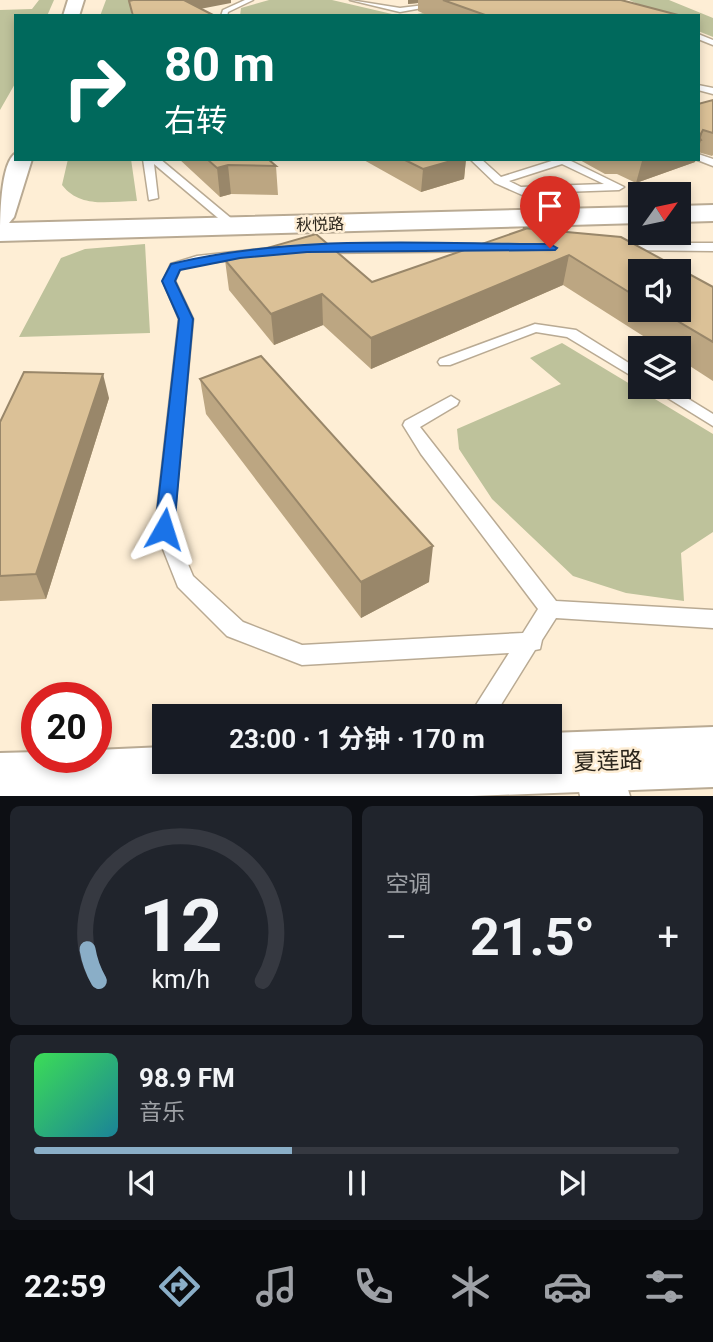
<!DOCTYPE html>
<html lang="zh">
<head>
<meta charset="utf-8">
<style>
	body { margin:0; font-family:Roboto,"Noto Sans SC",sans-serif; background:#20242c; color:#f1f3f6; height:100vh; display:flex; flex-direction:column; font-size:26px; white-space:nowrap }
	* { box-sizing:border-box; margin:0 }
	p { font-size:23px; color:#9ea1a6 }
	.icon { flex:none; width:38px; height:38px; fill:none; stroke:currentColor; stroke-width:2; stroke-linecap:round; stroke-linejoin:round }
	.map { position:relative; height:796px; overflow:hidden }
	.panel { display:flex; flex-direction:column; gap:10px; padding:10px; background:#0d0f14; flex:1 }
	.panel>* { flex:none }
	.top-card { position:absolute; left:14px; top:14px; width:686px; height:147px; border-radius:0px; box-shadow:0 4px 10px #0003; background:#00695c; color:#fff; overflow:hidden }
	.needle { width:46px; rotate:57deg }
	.tools { position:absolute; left:628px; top:182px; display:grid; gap:14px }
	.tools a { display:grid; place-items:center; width:63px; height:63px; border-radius:0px; background:#171b24; box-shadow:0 4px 10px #0003; font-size:35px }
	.speed { position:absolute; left:21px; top:682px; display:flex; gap:14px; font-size:35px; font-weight:700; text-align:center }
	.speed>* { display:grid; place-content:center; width:91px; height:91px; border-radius:50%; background:#171b24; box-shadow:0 4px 10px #0003; line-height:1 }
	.speed .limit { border:10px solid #d22; background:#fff; color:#111 }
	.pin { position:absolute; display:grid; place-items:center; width:60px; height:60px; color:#fff; margin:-72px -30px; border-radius:50% 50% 50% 0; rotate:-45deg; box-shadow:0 0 7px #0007 }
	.pin .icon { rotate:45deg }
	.me { position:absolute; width:77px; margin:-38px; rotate:6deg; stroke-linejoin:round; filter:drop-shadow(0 0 5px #0008) }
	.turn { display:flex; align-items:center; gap:24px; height:147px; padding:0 35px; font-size:32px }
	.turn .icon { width:91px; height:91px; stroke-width:2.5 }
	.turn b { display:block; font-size:49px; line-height:60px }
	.big { font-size:52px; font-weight:700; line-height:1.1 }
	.panel .tile { flex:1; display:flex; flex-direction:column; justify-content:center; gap:10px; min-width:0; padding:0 24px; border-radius:10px; background:#20242c }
	.panel .dial { align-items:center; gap:0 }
	.dial svg { height:182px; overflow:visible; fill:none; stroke:#363941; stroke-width:7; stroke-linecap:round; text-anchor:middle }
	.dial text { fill:#f1f3f6; stroke:none }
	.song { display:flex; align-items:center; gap:21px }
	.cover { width:84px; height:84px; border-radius:10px; background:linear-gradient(135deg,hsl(130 70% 55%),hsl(190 70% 35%)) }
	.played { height:7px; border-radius:4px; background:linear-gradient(90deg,#8aaec7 40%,#363941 40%) }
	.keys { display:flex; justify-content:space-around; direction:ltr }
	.heat { display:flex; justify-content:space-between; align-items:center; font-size:38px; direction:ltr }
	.panel .tiles { flex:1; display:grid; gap:10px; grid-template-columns:1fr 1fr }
	.tile:last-child { grid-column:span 2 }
	.trip { position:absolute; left:152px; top:704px; width:410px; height:70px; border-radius:0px; background:#171b24; box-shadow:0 4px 10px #0003; font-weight:700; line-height:70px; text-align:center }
	.tabs { display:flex; height:112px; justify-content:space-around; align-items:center; background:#090b0e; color:#9ea1a6 }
	.tabs .icon { width:49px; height:49px }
	.tabs .on { color:#8aaec7 }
	.tabs b { font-size:32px; color:#f1f3f6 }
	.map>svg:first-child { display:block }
	.green { fill:#bec29b }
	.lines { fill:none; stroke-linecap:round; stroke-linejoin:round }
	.lane-casing { stroke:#b9aa93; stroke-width:3 }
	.street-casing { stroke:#b9aa93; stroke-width:3 }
	.secondary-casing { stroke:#b9aa93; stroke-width:4 }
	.lane { fill:#fff; fill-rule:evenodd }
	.street { fill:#fff; fill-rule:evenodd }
	.secondary { fill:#fff; fill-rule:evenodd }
	.wall { fill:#bca682; fill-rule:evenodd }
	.shaded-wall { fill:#99876a }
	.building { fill:#dbc197; stroke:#99876a; stroke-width:2 }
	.route { fill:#1a73e8; stroke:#114b97; stroke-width:2 }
	.labels { text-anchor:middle; stroke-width:5; stroke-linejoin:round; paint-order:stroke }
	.far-street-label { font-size:16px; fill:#2a241b; stroke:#feeed5 }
	.near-street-label { font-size:23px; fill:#2a241b; stroke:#feeed5 }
</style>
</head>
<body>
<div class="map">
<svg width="713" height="796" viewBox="0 0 713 796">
	<rect width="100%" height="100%" fill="#feeed5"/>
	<path class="green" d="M39 0H54L47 16H16V82L0 110V10L32 9Z
		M106 0H138L130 16H100Z
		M269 0H332L392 14H417L477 3 516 16H240L241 8Z
		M629 0H669L713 18V37L698 31V16H664Z
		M68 159H131L137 201C109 201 81 209 62 185Z
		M145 244 150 333 19 337 61 258 85 249Z
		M562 343 713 434V532L681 553 684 601 626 593 573 576 492 499 459 449 457 429 561 384 530 358Z"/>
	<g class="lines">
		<g class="lane-casing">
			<path id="lane" d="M245 0H253L228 12 227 16H221L223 10Z
				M350 0 400 8 466 0 400 12Z
				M698 34 713 40V45L698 39Z
				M698 85 713 88V94L698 90Z
				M698 154 713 159V166L695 159H698Z
				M143 159H160L238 224V228H230L154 164 158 198 149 200Z
				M470 159H481L501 177 558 159H567L624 187 619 190 534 193 583 215 585 217 579 220 495 183ZM562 164 604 184 521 187 509 181Z
				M621 243H713V251L617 250 615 247Z
				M490 244 496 248 494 251 313 253 307 249 313 245Z
				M270 248 274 249V255L199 264 180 269 175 281 193 319 173 529 193 576 243 622 302 645 523 633 538 609 421 454 403 425 405 421 451 396 459 401 457 405 420 427 556 601 713 610V628L556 618 542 640 540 649 535 650 494 716H469L509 653 302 665 227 636 178 587 155 529 179 319 163 281 171 264 197 256Z
				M535 324 576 330 640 370V381L567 337 536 332 450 365H440L438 362 440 359Z
				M650 387H669L713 414V426Z"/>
		</g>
		<g class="street-casing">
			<path id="street" d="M597 737 614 744 630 796H580L573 761 580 744Z"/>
		</g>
		<g class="secondary-casing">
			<path id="secondary" d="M68 0H84L79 16H63Z
				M16 153V159H32L14 217 9 223 640 207V223L0 241C0 220 0 162 16 153Z
				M713 205V221L679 222V206Z
				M713 727V787L472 796H0V753L37 752V758H96V750L164 747V761H550V733Z"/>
		</g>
		<use href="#lane" class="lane"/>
		<use href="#street" class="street"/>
		<use href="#secondary" class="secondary"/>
	</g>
	<path class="wall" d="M408 0H622L682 16H429L418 11V3L408 4Z
		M713 100V155L712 156 698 152V104Z
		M179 159H268L276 166 278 195 231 194 220 197Z
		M362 159H466L464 179 421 192Z
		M578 159H696L695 162 636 183 617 174H605Z
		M523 228 713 287V381L679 359V348H662L563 285 371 369 323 325 274 345 229 290 225 260 372 282 523 230ZM640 271 679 310H640Z
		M200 379 429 582 361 618 206 414Z
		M109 398 46 599 0 601V422Z"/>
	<path class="shaded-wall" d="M172 0H231V3L174 14Z
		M408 0H418V3L408 4Z
		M703 130 700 141 701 140 698 151V138Z
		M458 159H466L464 179 421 192 423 169Z
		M646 159H696L695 162 636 183 642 161Z
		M228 165 231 194 220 197 217 168Z
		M569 255 563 285 371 369V338Z
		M322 294 323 325 274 345 271 314Z
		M103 374 109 398 46 599 36 574Z
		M433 546 429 582 361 618V582Z"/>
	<path class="building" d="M133 0H184L215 16H133L129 1Z
		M443 0H621L682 16H488Z
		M713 100V133L703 130 699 137 701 140 698 141V104Z
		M207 159H268L276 166 228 165 217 168Z
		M403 159H458L423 169Z
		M523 228 621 237 713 287V342L659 310H679V271H640V299L569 255 371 338 322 294 271 314 225 260 316 234 372 282 525 229Z
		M261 356 433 546 361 582 200 379Z
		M24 372 103 374 36 574 0 576V422Z"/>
	<path class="route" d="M550 244 557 248 555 250 307 252 240 258 180 270 175 281 193 319 174 529 171 534H157L155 529 179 319 162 281 171 264C294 234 425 244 550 244Z"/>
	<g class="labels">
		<g class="far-street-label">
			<text transform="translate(320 224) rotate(-2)" y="6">秋悦路</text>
		</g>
		<g class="near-street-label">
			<text transform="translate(608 761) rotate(-2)" y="8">夏莲路</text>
		</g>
	</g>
</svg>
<div class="tools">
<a><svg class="needle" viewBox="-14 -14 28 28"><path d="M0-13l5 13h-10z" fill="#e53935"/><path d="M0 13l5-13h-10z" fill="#9ea1a6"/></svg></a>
<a><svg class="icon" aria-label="sound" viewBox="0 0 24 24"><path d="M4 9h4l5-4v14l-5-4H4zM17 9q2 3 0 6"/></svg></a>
<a><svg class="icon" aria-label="layers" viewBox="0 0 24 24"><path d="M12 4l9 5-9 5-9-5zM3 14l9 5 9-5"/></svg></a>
</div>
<div class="speed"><div class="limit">20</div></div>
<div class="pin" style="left:550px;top:248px;background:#d93025"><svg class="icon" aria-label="arrive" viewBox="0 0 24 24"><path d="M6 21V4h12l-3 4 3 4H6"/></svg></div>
<svg class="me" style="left:164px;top:529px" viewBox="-20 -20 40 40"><path d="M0-17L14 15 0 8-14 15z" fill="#1a73e8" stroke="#fff" stroke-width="4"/></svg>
<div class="trip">23:00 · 1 分钟 · 170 m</div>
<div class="top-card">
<div class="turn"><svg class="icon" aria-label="right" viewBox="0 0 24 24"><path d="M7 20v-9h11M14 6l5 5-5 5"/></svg><div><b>80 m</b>右转</div></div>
</div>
</div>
<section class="panel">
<div class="tiles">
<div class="tile dial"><svg viewBox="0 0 100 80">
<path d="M14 69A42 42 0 1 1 86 69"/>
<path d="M14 69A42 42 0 0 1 9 55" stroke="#8aaec7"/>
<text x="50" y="56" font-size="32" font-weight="700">12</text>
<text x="50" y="72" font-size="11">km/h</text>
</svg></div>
<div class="tile"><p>空调</p>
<div class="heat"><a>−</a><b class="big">21.5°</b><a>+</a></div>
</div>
<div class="tile">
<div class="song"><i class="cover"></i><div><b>98.9 FM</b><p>音乐</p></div></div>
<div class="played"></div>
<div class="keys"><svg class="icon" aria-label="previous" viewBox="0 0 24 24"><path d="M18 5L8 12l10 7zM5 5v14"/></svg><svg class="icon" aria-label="pause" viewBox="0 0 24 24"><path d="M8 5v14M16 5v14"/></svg><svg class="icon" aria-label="next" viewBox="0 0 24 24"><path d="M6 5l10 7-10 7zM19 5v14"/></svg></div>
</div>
</div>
</section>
<nav class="tabs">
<b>22:59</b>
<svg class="icon on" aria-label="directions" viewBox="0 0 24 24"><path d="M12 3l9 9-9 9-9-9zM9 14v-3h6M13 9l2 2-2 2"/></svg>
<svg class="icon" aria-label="music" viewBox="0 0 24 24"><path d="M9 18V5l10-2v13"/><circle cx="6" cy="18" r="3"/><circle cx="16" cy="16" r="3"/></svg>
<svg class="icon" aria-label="phone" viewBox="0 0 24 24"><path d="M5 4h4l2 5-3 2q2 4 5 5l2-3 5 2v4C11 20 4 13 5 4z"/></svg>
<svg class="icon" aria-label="climate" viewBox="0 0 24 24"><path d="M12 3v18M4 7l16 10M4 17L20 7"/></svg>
<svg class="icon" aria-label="car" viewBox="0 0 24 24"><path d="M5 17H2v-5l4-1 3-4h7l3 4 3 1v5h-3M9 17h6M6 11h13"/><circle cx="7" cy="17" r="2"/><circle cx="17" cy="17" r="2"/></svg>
<svg class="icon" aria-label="filters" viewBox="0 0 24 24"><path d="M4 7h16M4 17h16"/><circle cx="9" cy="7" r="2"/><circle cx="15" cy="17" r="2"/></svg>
</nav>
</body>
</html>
